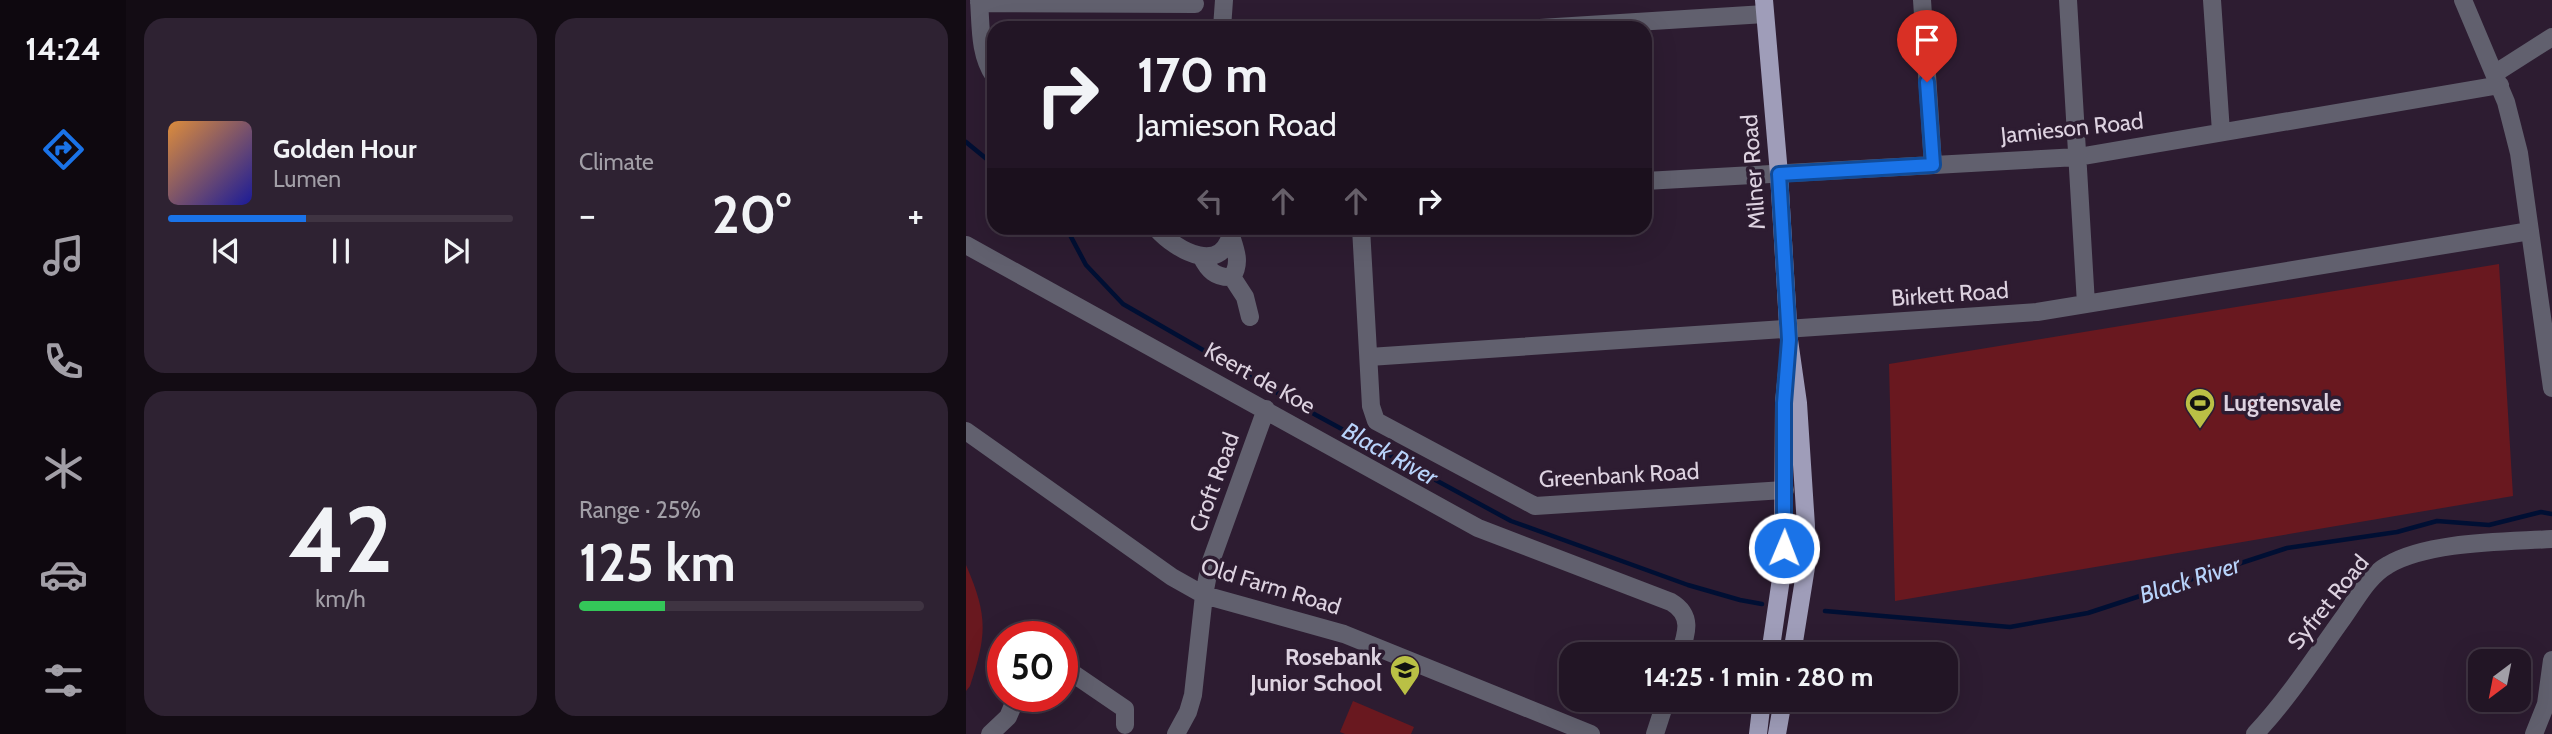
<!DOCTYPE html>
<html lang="en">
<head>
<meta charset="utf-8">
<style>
	body { margin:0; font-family:Cabin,sans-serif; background:#2e2232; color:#f1f3f6; height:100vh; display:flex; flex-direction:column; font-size:26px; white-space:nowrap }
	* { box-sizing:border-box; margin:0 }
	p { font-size:23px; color:#a29fa7 }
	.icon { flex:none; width:38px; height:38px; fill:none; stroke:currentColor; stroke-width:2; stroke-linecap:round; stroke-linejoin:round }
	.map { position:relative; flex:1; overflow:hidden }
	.drawer { display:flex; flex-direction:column; gap:18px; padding:18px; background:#130c14; width:840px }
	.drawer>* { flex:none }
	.hud { position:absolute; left:21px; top:21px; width:665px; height:214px; border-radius:21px; box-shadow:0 7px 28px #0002,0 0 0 2px #3f3442; background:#221525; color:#f1f3f6; overflow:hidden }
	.needle { width:46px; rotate:212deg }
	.tools { position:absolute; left:1502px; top:649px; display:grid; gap:14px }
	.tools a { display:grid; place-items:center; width:63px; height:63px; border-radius:14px; background:#221525; box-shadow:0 7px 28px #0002,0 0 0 2px #3f3442; font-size:35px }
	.speed { position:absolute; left:21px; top:621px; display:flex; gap:14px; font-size:35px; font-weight:700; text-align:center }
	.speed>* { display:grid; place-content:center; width:91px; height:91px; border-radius:50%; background:#221525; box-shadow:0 7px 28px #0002,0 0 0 2px #3f3442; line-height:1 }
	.speed .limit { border:10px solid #d22; background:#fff; color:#111 }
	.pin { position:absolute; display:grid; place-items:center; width:60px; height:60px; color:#fff; margin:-72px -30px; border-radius:50% 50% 50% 0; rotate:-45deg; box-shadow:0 0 7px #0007 }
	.pin .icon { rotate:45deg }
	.me { position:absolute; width:77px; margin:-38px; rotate:1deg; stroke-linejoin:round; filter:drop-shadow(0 0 5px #0008) }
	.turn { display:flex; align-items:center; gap:24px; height:147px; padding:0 35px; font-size:32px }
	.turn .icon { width:91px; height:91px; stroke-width:2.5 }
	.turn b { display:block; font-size:49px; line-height:60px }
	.lanes { display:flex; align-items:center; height:66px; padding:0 35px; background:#0003; justify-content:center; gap:35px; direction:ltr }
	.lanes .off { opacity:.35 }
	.big { font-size:52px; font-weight:700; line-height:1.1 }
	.drawer .widget { flex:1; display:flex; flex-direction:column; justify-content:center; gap:10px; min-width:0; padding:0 24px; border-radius:21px; background:#2e2232 }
	.drawer .dial { align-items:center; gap:0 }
	.dial b { font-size:91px; line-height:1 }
	.song { display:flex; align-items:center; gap:21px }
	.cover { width:84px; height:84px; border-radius:10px; background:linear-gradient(135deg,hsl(30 70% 55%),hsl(240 70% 35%)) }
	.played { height:7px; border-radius:4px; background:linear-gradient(90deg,#1a73e8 40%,#3f3442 40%) }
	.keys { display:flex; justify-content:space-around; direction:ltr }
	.heat { display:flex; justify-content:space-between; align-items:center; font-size:38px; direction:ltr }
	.charge { height:10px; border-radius:5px; background:linear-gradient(90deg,#34c759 25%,#3f3442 0) }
	.drawer .tiles { flex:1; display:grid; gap:18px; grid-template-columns:repeat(2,1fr) }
	.trip { position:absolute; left:593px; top:642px; width:399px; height:70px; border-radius:21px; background:#221525; box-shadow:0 7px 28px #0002,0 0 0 2px #3f3442; font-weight:700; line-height:70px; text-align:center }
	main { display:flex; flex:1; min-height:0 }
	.tab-bar { display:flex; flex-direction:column; width:126px; justify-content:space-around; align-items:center; background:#0e080f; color:#a29fa7 }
	.tab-bar .icon { width:49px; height:49px }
	.tab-bar .on { color:#1a73e8 }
	.tab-bar b { font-size:32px; color:#f1f3f6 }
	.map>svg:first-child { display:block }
	.grass { fill:#69181f }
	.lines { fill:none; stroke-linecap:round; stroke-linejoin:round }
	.stream { stroke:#000f33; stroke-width:4.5 }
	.minor { stroke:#61606e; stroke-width:18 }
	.major { stroke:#9f9db9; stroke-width:18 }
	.route-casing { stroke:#114b97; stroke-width:18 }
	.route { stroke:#1a73e8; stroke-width:12 }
	.labels { text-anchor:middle; stroke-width:7; stroke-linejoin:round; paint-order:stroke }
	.street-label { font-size:23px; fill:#ddd2e0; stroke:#2d1c31 }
	.poi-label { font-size:23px; font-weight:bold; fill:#ddd2e0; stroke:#2d1c31; text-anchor:start }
	.water-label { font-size:24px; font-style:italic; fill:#b8d3fb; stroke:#2d1c31 }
</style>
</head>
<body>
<main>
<nav class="tab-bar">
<b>14:24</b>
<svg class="icon on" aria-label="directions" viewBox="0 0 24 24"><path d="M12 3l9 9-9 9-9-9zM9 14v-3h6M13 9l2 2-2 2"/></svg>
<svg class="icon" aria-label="music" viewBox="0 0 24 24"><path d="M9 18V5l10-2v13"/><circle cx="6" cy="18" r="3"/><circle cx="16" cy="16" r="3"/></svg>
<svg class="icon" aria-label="phone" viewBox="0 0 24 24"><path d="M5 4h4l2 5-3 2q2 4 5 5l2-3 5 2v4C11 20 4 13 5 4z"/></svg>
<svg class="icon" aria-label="climate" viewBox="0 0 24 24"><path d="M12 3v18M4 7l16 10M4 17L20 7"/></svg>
<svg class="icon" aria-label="car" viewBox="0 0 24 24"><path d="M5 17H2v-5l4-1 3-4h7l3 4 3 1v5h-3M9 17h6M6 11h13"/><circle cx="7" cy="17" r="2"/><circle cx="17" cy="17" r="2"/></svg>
<svg class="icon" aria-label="filters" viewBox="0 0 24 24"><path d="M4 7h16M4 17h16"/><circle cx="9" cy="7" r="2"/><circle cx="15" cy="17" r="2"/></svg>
</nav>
<section class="drawer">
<div class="tiles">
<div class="widget">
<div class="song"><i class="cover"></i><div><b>Golden Hour</b><p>Lumen</p></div></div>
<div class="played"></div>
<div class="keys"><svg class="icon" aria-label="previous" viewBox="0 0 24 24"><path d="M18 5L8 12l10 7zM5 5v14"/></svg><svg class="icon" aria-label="pause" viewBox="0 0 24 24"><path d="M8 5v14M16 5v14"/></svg><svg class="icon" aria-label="next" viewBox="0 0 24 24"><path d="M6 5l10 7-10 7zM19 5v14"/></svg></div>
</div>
<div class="widget"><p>Climate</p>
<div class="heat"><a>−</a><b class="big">20°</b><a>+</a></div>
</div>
<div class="widget dial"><b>42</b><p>km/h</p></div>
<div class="widget"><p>Range · 25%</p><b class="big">125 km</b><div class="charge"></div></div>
</div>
</section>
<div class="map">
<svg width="1586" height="734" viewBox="0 0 1586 734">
	<rect width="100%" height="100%" fill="#2d1c31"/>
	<path class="grass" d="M1533 264 1547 496 929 601 923 364Z
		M0 565C22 616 21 634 4 686L0 691Z
		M387 701 448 727 445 734H379L374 732Z"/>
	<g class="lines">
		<path class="stream" d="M0 142 28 165
			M97 228 104 235 120 265 157 304 350 415 545 521 722 585 774 600 796 604
			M859 611 1044 627 1122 613 1321 548 1431 532 1471 521 1523 525 1575 512 1586 514"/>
		<path class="minor" d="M13 0C15 26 13 54 28 76
			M956 0 967 165
			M1102 0 1120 304
			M1246 0 1255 132
			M1497 0 1540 102 1553 153 1586 388
			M13 3 229 4
			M256 28 258 0
			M574 28 799 14
			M1528 74 1586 37
			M679 181 1112 157 1534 85
			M190 228C210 251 259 278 266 228
			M395 228 405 406 410 421 569 506 819 490
			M265 236C270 251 275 263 266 277
			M0 245 512 528 705 602C727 615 721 633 714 654
			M235 256C242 270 249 278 266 277
			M266 277 279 297 284 317
			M403 357 1071 312 1564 231
			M0 431 206 577 238 595 378 634 625 734
			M96 666 159 709V725
			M24 734 42 717 51 696
			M210 734 222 712 227 695 238 595 244 564 300 409
			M689 734 700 700
			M1289 734C1322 699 1349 657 1377 618 1390 600 1402 576 1422 565 1463 541 1539 542 1586 539
			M1568 734 1580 704 1586 660"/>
		<path class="major" d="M798 0 813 174 823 340 832 403 840 526V567L826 654
			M804 654 817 565 818 403 821 372
			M792 734 796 700
			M811 734 817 700"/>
	</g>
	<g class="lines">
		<g class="route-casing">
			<path id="route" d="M818 548V403L823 340 813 174 967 165 961 82"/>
		</g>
		<use href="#route" class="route"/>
	</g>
	<defs>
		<g id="stadium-pin" transform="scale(1.575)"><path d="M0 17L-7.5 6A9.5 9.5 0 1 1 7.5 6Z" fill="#bac045" stroke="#2d1c31"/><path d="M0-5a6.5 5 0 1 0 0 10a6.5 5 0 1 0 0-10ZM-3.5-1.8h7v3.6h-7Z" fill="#111"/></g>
		<g id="school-pin" transform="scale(1.575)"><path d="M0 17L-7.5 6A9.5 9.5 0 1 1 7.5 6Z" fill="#bac045" stroke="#2d1c31"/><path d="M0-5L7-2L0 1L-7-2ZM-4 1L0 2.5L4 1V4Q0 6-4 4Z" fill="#111"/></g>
	</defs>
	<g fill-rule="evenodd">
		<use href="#stadium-pin" x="1234" y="403"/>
		<use href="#school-pin" x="439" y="670"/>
	</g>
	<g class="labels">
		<g class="street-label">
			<text transform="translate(1106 128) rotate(-6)" y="8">Jamieson Road</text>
			<text transform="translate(787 172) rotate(-94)" y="8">Milner Road</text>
			<text transform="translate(984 294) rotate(-4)" y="8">Birkett Road</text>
			<text transform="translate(294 378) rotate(29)" y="8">Keert de Koe</text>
			<text transform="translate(653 475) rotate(-3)" y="8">Greenbank Road</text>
			<text transform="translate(248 482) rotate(-70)" y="8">Croft Road</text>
			<text transform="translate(305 586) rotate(17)" y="8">Old Farm Road</text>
			<text transform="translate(1362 602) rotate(-51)" y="8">Syfret Road</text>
		</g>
		<g class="poi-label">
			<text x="1257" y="411">Lugtensvale</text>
			<text x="416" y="665" text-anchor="end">Rosebank<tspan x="416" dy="26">Junior School</tspan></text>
		</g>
		<g class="water-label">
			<text transform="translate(424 454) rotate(29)" y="8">Black River</text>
			<text transform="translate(1224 580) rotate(-18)" y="8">Black River</text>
		</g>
	</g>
</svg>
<div class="tools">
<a><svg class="needle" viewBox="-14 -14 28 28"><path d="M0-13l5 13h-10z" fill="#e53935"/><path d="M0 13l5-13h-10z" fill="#a29fa7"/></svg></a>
</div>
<div class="speed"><div class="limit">50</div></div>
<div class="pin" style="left:961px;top:82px;background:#d93025"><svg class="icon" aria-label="arrive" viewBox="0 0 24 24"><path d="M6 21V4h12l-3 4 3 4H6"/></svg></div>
<svg class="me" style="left:818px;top:548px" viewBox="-20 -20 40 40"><circle r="17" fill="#1a73e8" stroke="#fff" stroke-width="3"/><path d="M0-11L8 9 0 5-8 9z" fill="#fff"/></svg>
<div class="trip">14:25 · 1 min · 280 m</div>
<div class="hud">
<div class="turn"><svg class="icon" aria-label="right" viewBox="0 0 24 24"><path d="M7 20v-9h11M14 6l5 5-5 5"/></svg><div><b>170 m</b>Jamieson Road</div></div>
<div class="lanes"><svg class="icon off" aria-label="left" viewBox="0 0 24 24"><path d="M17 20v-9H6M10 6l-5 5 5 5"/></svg><svg class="icon off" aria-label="ahead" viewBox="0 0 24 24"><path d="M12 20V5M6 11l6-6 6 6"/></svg><svg class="icon off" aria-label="ahead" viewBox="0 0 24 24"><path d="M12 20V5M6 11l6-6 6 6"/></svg><svg class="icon" aria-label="right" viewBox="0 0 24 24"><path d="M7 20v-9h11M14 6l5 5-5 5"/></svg></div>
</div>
</div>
</main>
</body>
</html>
